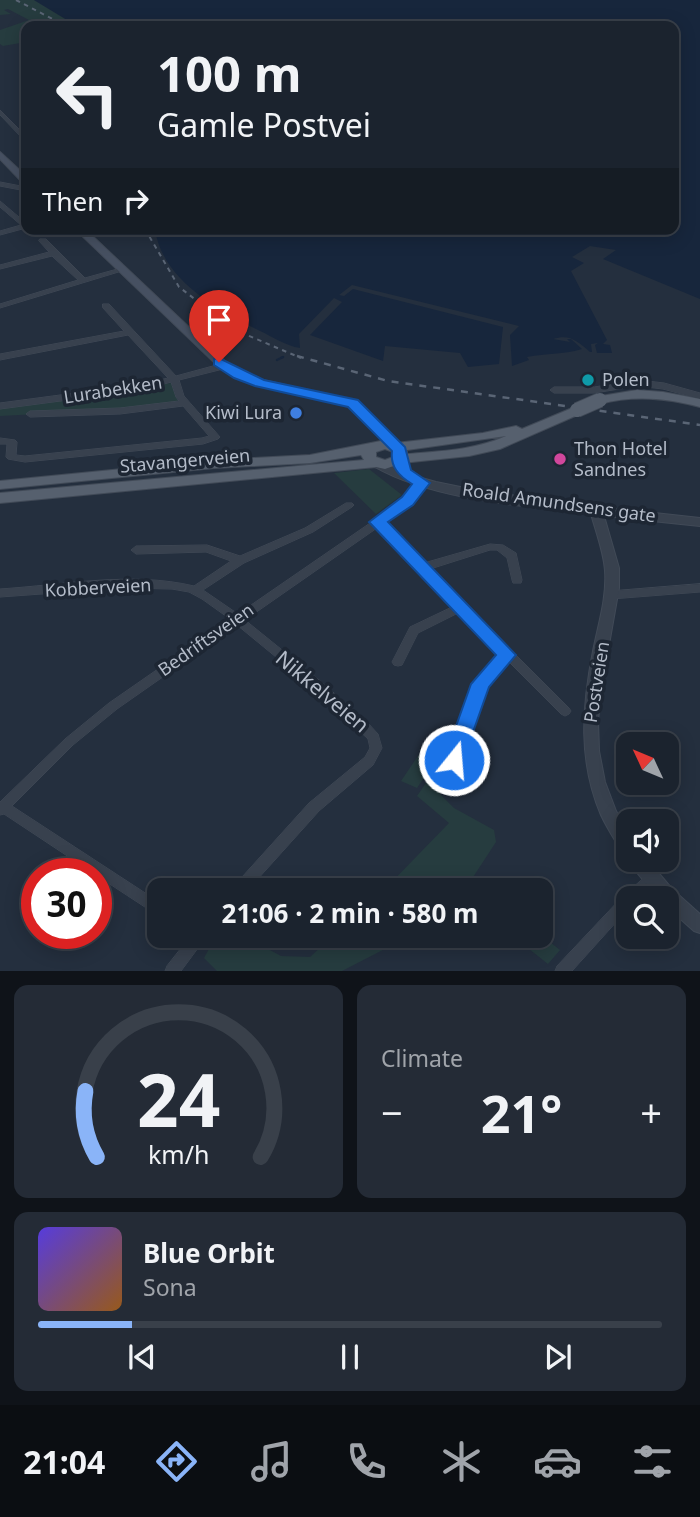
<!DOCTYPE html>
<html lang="en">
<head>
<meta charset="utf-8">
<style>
	body { margin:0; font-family:"Noto Sans",sans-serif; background:#242b36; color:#f1f3f6; height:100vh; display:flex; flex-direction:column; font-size:26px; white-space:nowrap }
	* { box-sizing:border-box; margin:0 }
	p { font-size:23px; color:#a0a4aa }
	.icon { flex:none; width:38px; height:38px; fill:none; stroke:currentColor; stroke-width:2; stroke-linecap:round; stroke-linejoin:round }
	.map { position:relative; height:971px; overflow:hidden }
	.side { display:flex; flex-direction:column; gap:14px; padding:14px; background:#0f1319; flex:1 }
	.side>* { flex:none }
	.guide { position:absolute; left:21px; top:21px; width:658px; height:214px; border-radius:14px; box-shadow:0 4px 18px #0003,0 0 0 2px #39404a; background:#1b232e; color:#f1f3f6; overflow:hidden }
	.needle { width:46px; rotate:314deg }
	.tools { position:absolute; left:616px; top:732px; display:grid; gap:14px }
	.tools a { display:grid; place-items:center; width:63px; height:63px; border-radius:14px; background:#1b232e; box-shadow:0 4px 18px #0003,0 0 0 2px #39404a; font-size:35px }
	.speed { position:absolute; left:21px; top:858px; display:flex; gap:14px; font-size:35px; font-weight:700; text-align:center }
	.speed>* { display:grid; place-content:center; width:91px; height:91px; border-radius:50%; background:#1b232e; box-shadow:0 4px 18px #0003,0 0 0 2px #39404a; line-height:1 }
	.speed .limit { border:10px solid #d22; background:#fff; color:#111 }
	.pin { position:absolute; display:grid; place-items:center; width:60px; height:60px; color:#fff; margin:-72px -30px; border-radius:50% 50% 50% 0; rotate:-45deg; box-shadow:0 0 7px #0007 }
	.pin .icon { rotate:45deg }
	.me { position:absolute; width:77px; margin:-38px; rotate:17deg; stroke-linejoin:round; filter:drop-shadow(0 0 5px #0008) }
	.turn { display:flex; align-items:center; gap:24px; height:147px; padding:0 21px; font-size:32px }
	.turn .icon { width:91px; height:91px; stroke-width:2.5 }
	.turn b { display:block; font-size:49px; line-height:60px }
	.then { display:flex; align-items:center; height:66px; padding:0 21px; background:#0003; gap:14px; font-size:26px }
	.big { font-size:52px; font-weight:700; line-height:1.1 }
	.side .widget { flex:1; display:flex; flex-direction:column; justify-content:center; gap:10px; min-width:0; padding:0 24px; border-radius:14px; background:#242b36 }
	.side .dial { align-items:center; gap:0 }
	.dial svg { height:182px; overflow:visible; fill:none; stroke:#39404a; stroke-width:7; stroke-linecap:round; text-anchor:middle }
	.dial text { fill:#f1f3f6; stroke:none }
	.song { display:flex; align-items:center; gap:21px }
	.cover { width:84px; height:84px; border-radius:10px; background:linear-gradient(135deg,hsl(250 70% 55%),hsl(30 70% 35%)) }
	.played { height:7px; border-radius:4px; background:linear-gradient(90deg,#8ab4f8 15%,#39404a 15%) }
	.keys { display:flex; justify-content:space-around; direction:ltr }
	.heat { display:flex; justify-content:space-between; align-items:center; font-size:38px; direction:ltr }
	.side .tiles { flex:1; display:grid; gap:14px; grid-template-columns:1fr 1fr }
	.widget:last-child { grid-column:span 2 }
	.trip { position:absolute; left:147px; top:878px; width:406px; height:70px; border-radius:14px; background:#1b232e; box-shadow:0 4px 18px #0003,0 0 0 2px #39404a; font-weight:700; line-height:70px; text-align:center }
	.dock { display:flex; height:112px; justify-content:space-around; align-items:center; background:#0b0e12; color:#a0a4aa }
	.dock .icon { width:49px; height:49px }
	.dock .current { color:#8ab4f8 }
	.dock b { font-size:32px; color:#f1f3f6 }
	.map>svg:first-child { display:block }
	.green { fill:#263c3f }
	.water { fill:#17263c }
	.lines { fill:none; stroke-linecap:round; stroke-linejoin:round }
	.stream-far1 { stroke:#17263c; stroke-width:2 }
	.stream { stroke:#17263c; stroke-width:2.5 }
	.minor-casing { stroke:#414a57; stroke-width:1 }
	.tertiary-casing { stroke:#414a57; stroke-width:2 }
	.secondary-casing { stroke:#414a57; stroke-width:2 }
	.primary-casing { stroke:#414a57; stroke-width:2 }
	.minor { fill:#38414e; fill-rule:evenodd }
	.tertiary { fill:#38414e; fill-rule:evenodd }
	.secondary { fill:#465061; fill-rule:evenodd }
	.primary { fill:#56606e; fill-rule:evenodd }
	.rail-far1 { stroke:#5a6575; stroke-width:2; stroke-dasharray:4.5 4.5; stroke-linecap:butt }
	.rail { stroke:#5a6575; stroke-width:2.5; stroke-dasharray:7 7; stroke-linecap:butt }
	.primary-bridge-casing { stroke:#414a57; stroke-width:16; stroke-linecap:butt }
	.primary-bridge { stroke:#56606e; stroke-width:14 }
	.route { fill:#1a73e8; stroke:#114b97; stroke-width:2 }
	.culture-dot { fill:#0f9aa8; stroke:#1d2633; stroke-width:2.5 }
	.shop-dot { fill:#3f7fe0; stroke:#1d2633; stroke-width:2.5 }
	.hotel-dot { fill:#d1479c; stroke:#1d2633; stroke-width:2.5 }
	.labels { text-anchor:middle; stroke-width:7; stroke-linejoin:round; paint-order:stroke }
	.poi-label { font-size:18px; fill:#b4bcc9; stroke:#1d2633; text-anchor:start }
	.street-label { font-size:18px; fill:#b4bcc9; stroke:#1d2633 }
	.near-street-label { font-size:21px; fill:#b4bcc9; stroke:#1d2633 }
</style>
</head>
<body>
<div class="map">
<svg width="700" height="971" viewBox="0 0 700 971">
	<rect width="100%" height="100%" fill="#242f3e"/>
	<path class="green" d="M0 0H34L77 26H26V42L3 46 0 44V30L29 20 8 9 4 10 11 14 0 15Z
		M171 383 178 401 134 409 0 416V408Z
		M369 469 402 495 376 514 334 473Z
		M420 753 436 760 417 788 401 781Z
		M452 754 440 794 454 808 494 830 496 842 464 891H383L449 823 417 796 441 761Z
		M541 935 560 950 548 964 524 945 532 936Z
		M216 936H244L281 956 310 957 333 936H410L342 971H217L204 958Z"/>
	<path class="water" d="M34 0H700V299L603 259 616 250 590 246 572 257 584 263 571 271 607 340 603 344 610 345 612 353H597L595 345 598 343 591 344 592 352H590C577 341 570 334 553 339L570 342 567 339H571L582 349C562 355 547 353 527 357L529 360 512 366 510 335 519 326 352 285 339 295 344 296 353 289 503 327 499 364 468 367 460 353 385 346 383 361 310 335 342 302 334 298 299 334 300 348C286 346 273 337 260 331 218 310 162 280 155 229H674V26H77Z"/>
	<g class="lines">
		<path class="stream-far1" d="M281 358 283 357"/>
		<path class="stream" d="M277 360 283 357"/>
		<g class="minor-casing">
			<path id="minor" d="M0 110 26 136V141L24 140 0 115Z
				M0 182 26 187V191L0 186Z
				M0 201 26 223V228L0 235V231L21 225 0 207Z
				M40 239H46L85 278 121 268 125 270 0 308V304L78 280 52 256 0 269V265L49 252 39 241Z
				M103 304H109L176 376 224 363 227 364 228 366 227 368 179 380 184 396 220 437 218 439 203 444 25 462 8 459 6 457 7 444H0V438L15 440 17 442 16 455 25 456 202 438 209 436 183 406 120 414 30 417 26 414 30 411 120 408 179 401 176 397 171 382 143 390 0 409V403L143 384 168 378 128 335 0 360V354L124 331 103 308Z
				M638 380 664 383 700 393V399L663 389 638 386 594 393H554L550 390 554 387H594Z
				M422 480 427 483 411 503 384 523 424 563 490 544 503 545 516 553 522 580 521 583H513L512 580 507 558 497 550H490L430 569 569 708 571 711 569 714 565 716 561 714 508 661C486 685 474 712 465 744 461 756 459 769 453 781L449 782 445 781 443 777C456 731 467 690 501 654L460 612 418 633 402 665 398 666 394 665 392 662 410 627 454 606 377 528 245 620 318 679 366 721 378 734 382 748 373 765 319 811 247 891H231L233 887 309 803 365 757 370 748 368 739 310 685 237 625 117 709 73 745 12 806 159 902V915L154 913 96 875V873H93L4 814 0 815V802L65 739 109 703 230 619 202 599 189 592 172 589 124 588 0 597V589C64 585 131 571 194 586L231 561 206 552 136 554 131 550 136 546 207 545 240 556 305 528 346 503H352L354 505 352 507 313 532 244 563 203 590 238 614 405 499 419 481Z
				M700 584V592L611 599 607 598 606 595 607 592 611 591Z
				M652 873 657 875 659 879 657 883 640 898H628V909L572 971H555L557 966 623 896 647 875Z
				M191 936H207L181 971H165L167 966Z"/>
		</g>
		<g class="tertiary-casing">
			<path id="tertiary" d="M379 460 404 473 436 482 480 491 582 505 700 518V526L604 516 619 568V588L601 690 598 721 599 751 605 782 616 811 628 832V854L622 852C615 840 607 828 601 815 578 761 582 707 593 651 598 625 607 598 605 571 604 553 596 532 591 514 524 506 433 500 375 467L373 464Z
				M628 857V859H647L672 889 700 914V933L694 931 667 907V898H658L630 864 628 859Z"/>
		</g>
		<g class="secondary-casing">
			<path id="secondary" d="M0 152 26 176V183H23L0 159Z
				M75 229H85L228 364 263 380 357 401 401 446 395 450 391 449 349 406 256 385 220 368Z"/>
		</g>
		<g class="primary-casing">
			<path id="primary" d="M637 390 663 392 700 399V407C666 398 634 395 600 404L594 400 595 397Z
				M577 406 583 410 582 413 500 449 469 456 402 463 385 469 376 467 0 503V493L364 460 361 455 310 463 214 468 0 489V481L214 460 310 455 386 440 396 443 483 433 516 426 522 429ZM506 436C475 450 441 451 407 454V450ZM385 449 393 452V457L385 460 376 457V452Z"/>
		</g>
		<use href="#minor" class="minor"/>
		<use href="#tertiary" class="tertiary"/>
		<use href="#secondary" class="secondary"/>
		<use href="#primary" class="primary"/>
		<path class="rail-far1" d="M16 0 66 26
			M145 229 179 287 235 330 301 358"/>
		<path class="rail" d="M297 356 388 381 700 425"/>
		<g class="primary-bridge-casing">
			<path id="primary-bridge" d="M577 410 600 400"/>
		</g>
		<use href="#primary-bridge" class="primary-bridge"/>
	</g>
	<path class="route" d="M219 358 264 380 358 400 405 447 411 470 430 483 413 505 388 522 516 655 489 687 461 766 454 769 447 766 444 760 471 684 496 655 369 522 402 497 412 484C399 476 390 467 392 451L348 407 255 386 234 378 214 365V359Z"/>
	<circle class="culture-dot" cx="588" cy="380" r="7"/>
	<circle class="shop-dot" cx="296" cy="413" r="7"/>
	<circle class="hotel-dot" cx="560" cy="459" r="7"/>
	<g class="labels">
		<g class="poi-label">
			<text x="602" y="386">Polen</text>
			<text x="282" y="419" text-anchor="end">Kiwi Lura</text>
			<text x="574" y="455">Thon Hotel<tspan x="574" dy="21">Sandnes</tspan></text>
		</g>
		<g class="street-label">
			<text transform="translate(113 390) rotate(-9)" y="6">Lurabekken</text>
			<text transform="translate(185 461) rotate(-5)" y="6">Stavangerveien</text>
			<text transform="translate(559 503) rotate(8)" y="6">Roald Amundsens gate</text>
			<text transform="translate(98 588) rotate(-3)" y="6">Kobberveien</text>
			<text transform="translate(206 640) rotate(-35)" y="6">Bedriftsveien</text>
			<text transform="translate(597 682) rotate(-81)" y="6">Postveien</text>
		</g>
		<g class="near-street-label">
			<text transform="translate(322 692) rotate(40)" y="7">Nikkelveien</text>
		</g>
	</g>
</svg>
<div class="tools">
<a><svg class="needle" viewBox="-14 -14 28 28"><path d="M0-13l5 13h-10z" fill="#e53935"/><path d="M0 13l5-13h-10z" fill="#a0a4aa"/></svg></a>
<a><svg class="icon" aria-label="sound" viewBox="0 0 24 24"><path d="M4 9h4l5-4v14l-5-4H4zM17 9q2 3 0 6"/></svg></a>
<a><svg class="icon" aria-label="search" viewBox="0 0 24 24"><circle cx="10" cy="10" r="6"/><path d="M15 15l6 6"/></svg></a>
</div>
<div class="speed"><div class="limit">30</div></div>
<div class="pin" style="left:219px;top:362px;background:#d93025"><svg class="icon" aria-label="arrive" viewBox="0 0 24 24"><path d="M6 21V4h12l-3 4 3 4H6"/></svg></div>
<svg class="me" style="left:454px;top:760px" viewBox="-20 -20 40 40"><circle r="17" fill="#1a73e8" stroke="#fff" stroke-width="3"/><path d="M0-11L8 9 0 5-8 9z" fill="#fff"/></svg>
<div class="trip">21:06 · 2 min · 580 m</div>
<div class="guide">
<div class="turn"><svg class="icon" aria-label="left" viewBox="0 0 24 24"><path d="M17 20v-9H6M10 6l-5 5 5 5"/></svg><div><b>100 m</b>Gamle Postvei</div></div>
<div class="then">Then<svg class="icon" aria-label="right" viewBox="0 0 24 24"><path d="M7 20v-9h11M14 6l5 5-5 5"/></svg></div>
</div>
</div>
<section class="side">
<div class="tiles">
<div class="widget dial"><svg viewBox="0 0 100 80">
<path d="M14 69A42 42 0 1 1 86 69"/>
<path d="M14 69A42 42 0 0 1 9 40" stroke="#8ab4f8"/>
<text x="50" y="56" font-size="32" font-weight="700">24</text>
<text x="50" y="72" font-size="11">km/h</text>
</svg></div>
<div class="widget"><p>Climate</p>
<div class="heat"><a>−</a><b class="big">21°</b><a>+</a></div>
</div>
<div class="widget">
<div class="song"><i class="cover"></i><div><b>Blue Orbit</b><p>Sona</p></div></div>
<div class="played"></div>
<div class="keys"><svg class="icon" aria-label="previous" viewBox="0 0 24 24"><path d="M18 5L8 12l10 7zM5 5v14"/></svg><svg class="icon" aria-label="pause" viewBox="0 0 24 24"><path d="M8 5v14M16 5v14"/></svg><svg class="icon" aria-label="next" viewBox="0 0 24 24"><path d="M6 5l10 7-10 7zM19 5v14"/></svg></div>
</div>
</div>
</section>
<nav class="dock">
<b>21:04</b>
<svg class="icon current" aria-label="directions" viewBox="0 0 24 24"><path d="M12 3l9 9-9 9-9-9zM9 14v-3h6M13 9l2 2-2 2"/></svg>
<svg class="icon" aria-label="music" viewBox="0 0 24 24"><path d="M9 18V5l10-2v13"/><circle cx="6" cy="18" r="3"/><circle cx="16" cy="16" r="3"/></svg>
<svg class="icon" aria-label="phone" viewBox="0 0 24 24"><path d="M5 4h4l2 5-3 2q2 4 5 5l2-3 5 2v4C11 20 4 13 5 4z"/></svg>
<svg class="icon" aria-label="climate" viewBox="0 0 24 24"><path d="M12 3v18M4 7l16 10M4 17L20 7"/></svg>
<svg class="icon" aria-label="car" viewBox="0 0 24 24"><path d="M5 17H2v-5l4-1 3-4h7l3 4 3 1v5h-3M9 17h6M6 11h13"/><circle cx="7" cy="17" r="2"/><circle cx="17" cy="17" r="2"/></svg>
<svg class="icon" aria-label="filters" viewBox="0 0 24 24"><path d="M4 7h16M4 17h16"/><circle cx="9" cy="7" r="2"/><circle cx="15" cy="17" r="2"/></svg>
</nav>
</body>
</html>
